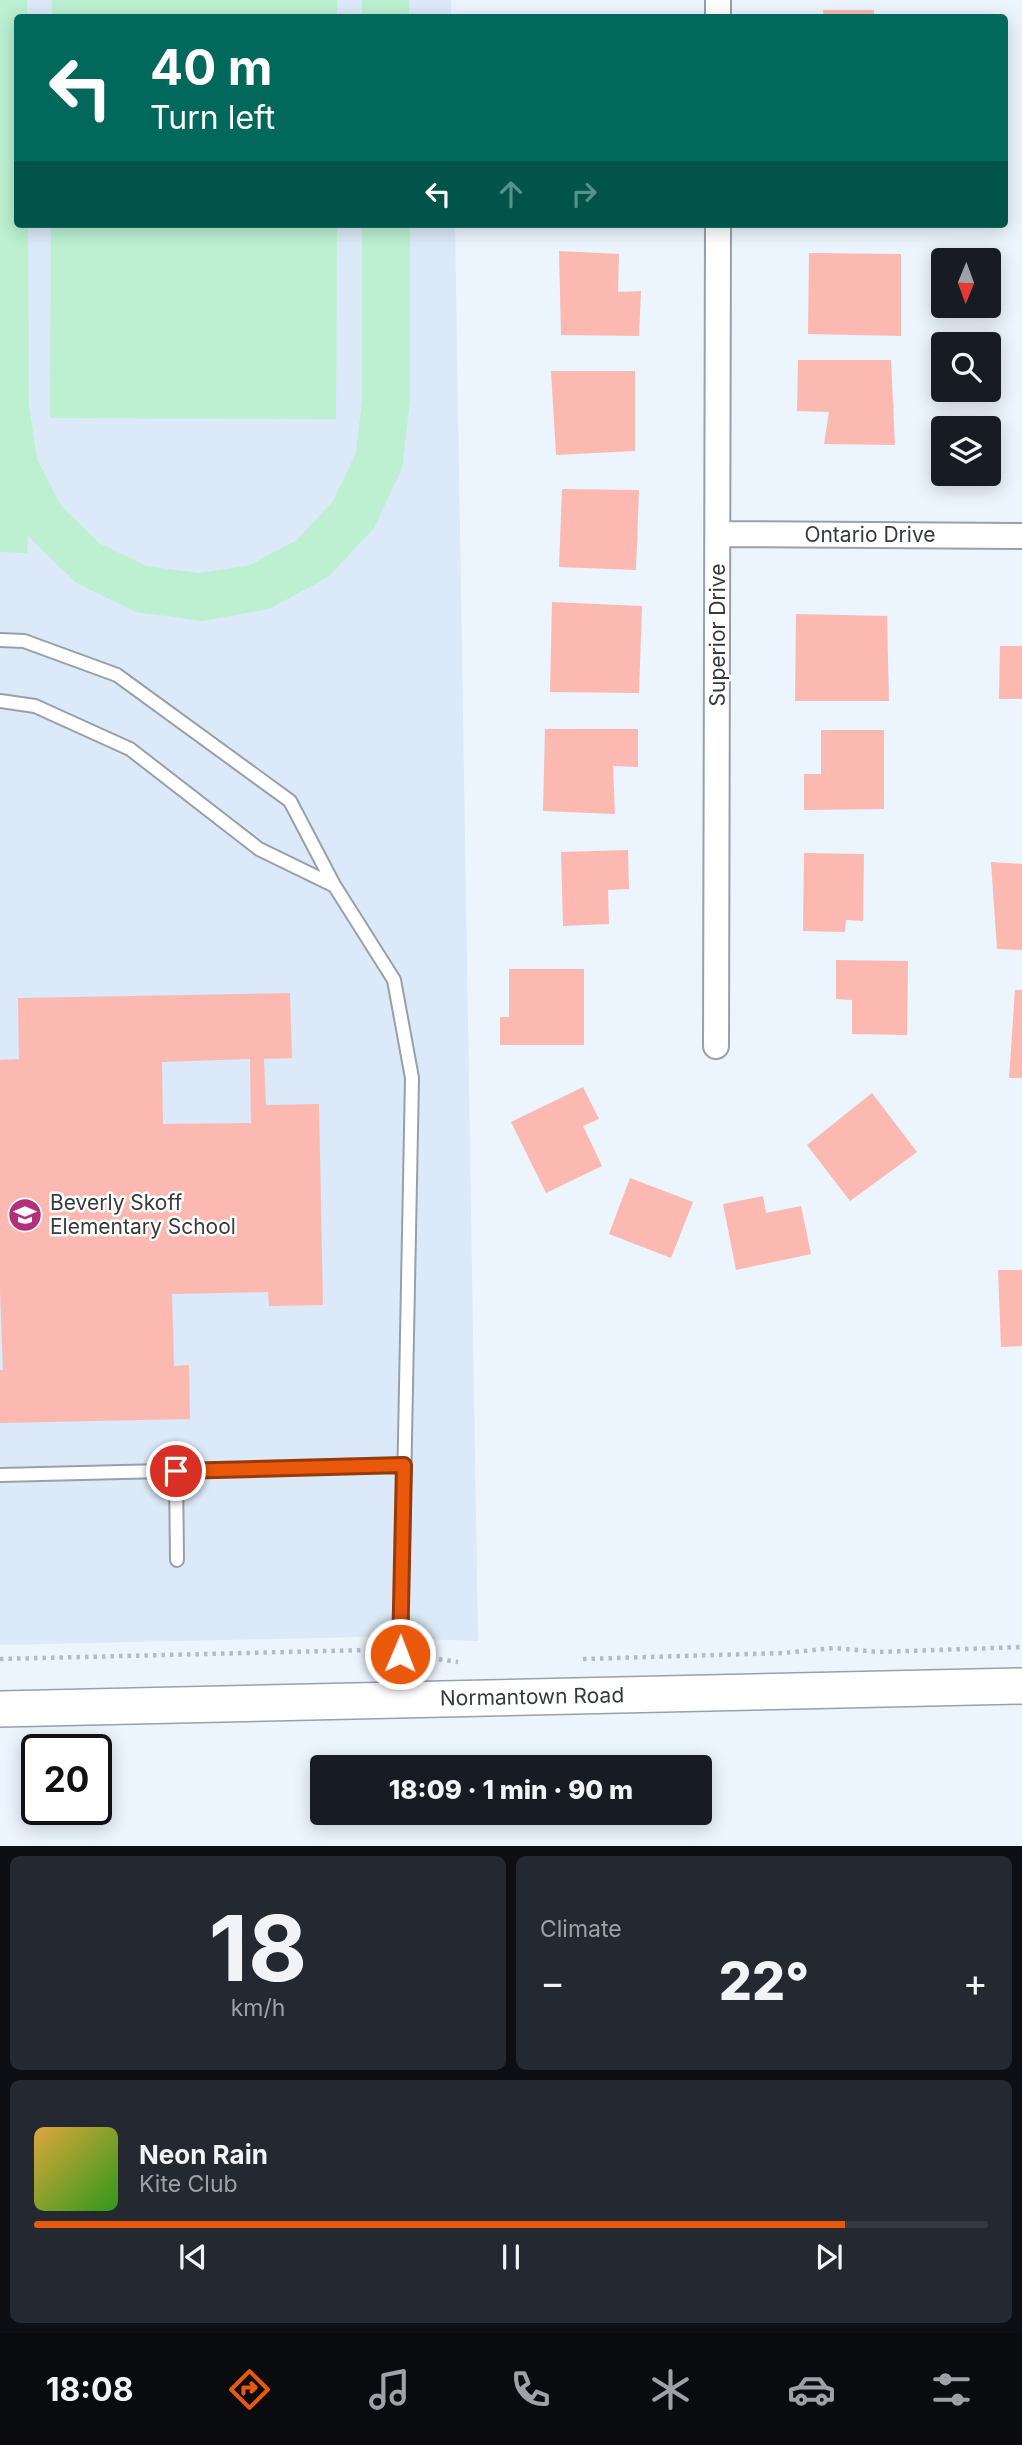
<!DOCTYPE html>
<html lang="en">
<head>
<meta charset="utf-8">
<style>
	body { margin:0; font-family:Inter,sans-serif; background:#242831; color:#f1f3f6; height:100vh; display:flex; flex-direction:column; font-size:26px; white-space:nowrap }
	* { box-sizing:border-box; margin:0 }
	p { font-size:23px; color:#9ea1a6 }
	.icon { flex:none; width:38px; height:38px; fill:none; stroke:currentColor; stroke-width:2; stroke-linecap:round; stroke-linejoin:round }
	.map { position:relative; height:1846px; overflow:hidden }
	.panel { display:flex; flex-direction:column; gap:10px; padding:10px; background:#0d0f14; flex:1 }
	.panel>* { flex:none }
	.banner { position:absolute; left:14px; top:14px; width:994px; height:214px; border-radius:7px; box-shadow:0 4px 18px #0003; background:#00695c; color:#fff; overflow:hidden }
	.needle { width:46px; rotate:181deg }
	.controls { position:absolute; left:931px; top:248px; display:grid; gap:14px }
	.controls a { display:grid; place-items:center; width:70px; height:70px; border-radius:7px; background:#171b24; box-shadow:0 4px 18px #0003; font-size:35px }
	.speed { position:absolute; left:21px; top:1734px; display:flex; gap:14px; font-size:35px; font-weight:700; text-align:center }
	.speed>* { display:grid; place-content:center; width:91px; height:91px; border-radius:50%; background:#171b24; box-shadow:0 4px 18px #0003; line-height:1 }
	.speed .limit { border:4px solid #111; border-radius:10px; background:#fff; color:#111 }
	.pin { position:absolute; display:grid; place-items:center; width:60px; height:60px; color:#fff; margin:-30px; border:4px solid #fff; border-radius:50%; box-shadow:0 2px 7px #0007 }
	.me { position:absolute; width:77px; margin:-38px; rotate:1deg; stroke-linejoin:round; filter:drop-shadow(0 0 5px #0008) }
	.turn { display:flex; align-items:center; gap:24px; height:147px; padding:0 21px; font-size:32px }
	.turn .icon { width:91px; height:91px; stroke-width:2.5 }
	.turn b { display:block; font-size:49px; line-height:60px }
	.lanes { display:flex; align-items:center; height:66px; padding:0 21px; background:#0003; justify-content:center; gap:35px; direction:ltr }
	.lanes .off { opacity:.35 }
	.big { font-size:52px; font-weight:800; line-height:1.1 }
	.panel .widget { flex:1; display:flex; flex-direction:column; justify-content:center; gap:10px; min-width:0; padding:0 24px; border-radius:10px; background:#242831 }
	.panel .dial { align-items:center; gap:0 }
	.dial b { font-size:91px; line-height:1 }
	.song { display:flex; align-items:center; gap:21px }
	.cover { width:84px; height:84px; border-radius:10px; background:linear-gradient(135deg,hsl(40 70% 55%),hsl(110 70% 35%)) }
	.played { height:7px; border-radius:4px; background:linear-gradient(90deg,#ea580c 85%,#363941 85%) }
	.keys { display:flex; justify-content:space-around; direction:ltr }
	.heat { display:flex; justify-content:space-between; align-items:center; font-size:38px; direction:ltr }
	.panel .tiles { flex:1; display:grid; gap:10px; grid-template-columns:1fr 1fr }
	.widget:last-child { grid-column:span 2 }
	.trip { position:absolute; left:310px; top:1755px; width:402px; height:70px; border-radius:7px; background:#171b24; box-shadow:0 4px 18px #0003; font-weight:800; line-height:70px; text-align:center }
	.menu { display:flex; height:112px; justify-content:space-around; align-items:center; background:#090b0e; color:#9ea1a6 }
	.menu .icon { width:49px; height:49px }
	.menu .active { color:#ea580c }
	.menu b { font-size:32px; color:#f1f3f6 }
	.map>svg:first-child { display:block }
	.built { fill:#dbe9f8 }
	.green { fill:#bcf0d1 }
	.building { fill:#fbb9b1; fill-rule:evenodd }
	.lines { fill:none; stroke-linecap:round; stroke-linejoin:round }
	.lane-casing { stroke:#98a0a9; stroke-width:16 }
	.street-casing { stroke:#98a0a9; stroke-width:28 }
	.secondary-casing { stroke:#98a0a9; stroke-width:38 }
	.path { stroke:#b4bbc3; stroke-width:4.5; stroke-dasharray:3.5 5; stroke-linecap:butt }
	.lane { stroke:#fff; stroke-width:12 }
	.street { stroke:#fff; stroke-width:24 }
	.secondary { stroke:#fff; stroke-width:35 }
	.route-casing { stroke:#983908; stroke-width:18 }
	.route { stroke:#ea580c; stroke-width:12 }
	.labels { text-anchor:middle; stroke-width:5; stroke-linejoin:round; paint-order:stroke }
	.street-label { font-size:21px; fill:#373b3e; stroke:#fff }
	.poi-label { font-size:21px; fill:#373b3e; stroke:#fff; text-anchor:start }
</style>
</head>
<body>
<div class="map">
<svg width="1022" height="1847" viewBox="0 0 1022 1847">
	<rect width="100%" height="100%" fill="#ecf4fe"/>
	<path class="built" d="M0 0H451V18H18V224H455L478 1641 363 1637 0 1645Z"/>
	<path class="green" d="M0 0H27V17L18 18V224H28L29 407 37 459 61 506 99 543 146 566 199 573 250 565 297 540 333 501 356 453 362 401V224H410V401L402 468 374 528 328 577 269 609 202 621 136 612 75 582 28 536 27 553 0 552Z
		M52 0H337V17H52Z
		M362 0H409V17H362Z
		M51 224H337L336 419 50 418Z"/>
	<path class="building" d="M823 10H874V18H824Z
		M559 251 619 254 618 292 641 291 639 336 561 335Z
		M809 253 901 254V336L808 334Z
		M798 360H891L895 445 824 444 829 412 797 411Z
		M551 371H635V451L556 455Z
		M562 489 639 490 636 570 559 567Z
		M552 602 642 606 639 693 550 692Z
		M796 614 887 616 889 701H795Z
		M1000 646H1022V699H999Z
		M545 729H638V767L613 766 615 814 543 811Z
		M821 730H884V809L804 810V774H821Z
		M628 850 629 889 608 890 609 924 563 926 561 852Z
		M804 853 864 854 863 921 846 920 845 932 803 931Z
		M991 862 1022 864V950L997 949Z
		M836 960 908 961 907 1035 852 1034V1000L836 999Z
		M509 969H584V1045H500V1017H509Z
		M1015 990H1022V1078H1009Z
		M290 993 292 1058 264 1059 266 1105 319 1104 323 1305 269 1306 268 1292 172 1294 174 1366 189 1365 190 1419 0 1423V1370H3L0 1290V1060L19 1059 18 998ZM250 1059 251 1123 163 1124 162 1062Z
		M583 1087 599 1119 583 1126 602 1166 546 1193 511 1122Z
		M872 1093 917 1152 850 1201 807 1145Z
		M630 1178 693 1202 671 1258 609 1234Z
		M763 1196 766 1213 801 1206 811 1254 736 1270 723 1204Z
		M998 1270H1022V1346L1001 1347Z"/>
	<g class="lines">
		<g class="lane-casing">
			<path id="lane" d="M0 640 24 641 117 675 290 801 334 885 394 980 412 1078 400 1697
				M0 701 35 706 130 749 259 849 333 885
				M176 1471 177 1560
				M0 1475 404 1465"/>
		</g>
		<g class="street-casing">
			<path id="street" d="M718 0V18
				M718 534 1022 536
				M716 1046 718 224"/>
		</g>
		<g class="secondary-casing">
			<path id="secondary" d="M0 1709 1022 1686"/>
		</g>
		<path class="path" d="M422 1657 458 1662
			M0 1659 368 1650 379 1651
			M583 1659 783 1653 834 1648 879 1652 1022 1647"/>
		<use href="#lane" class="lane"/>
		<use href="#street" class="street"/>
		<use href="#secondary" class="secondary"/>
	</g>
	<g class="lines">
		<g class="route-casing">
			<path id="route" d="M176 1471 404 1465 400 1654"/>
		</g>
		<use href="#route" class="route"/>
	</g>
	<defs>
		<g id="school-disc" transform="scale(1.75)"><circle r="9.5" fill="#b53177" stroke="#fff"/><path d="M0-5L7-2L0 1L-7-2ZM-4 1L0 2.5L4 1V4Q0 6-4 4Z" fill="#fff"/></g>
	</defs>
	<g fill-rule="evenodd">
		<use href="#school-disc" x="25" y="1215"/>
	</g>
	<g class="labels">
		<g class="street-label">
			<text x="870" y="542">Ontario Drive</text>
			<text transform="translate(718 635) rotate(-90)" y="7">Superior Drive</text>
			<text transform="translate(532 1697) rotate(-1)" y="7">Normantown Road</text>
		</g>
		<g class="poi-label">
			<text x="50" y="1210">Beverly Skoff<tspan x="50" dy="24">Elementary School</tspan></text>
		</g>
	</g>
</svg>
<div class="controls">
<a><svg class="needle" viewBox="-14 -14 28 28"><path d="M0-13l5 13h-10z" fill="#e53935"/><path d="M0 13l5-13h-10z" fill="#9ea1a6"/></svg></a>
<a><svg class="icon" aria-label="search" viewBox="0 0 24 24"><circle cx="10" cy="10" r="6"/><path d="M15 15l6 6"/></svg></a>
<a><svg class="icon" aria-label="layers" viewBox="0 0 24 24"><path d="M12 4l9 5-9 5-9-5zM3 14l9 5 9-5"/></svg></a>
</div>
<div class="speed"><div class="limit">20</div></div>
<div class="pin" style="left:176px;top:1471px;background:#d93025"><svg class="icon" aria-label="arrive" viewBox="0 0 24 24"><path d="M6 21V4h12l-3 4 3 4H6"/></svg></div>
<svg class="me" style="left:400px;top:1654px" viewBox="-20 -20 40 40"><circle r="17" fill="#ea580c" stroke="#fff" stroke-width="3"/><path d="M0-11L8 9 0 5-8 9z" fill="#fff"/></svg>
<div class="trip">18:09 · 1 min · 90 m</div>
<div class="banner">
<div class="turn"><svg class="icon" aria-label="left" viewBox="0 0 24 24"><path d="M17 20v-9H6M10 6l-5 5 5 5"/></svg><div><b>40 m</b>Turn left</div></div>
<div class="lanes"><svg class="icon" aria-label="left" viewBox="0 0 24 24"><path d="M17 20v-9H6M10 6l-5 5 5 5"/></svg><svg class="icon off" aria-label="ahead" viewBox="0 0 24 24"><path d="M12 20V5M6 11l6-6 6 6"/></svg><svg class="icon off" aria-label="right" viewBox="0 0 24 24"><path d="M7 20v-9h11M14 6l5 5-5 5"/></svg></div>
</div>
</div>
<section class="panel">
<div class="tiles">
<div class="widget dial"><b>18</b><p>km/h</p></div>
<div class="widget"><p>Climate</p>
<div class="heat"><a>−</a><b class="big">22°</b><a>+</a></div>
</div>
<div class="widget">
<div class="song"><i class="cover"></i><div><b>Neon Rain</b><p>Kite Club</p></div></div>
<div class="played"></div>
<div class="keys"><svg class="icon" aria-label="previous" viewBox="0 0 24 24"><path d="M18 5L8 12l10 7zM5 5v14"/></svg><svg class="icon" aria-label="pause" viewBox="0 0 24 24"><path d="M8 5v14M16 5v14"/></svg><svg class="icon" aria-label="next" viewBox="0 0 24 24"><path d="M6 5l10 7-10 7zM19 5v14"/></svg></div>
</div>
</div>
</section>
<nav class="menu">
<b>18:08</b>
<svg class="icon active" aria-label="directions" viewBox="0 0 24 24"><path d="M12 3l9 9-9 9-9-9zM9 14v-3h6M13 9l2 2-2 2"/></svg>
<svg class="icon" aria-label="music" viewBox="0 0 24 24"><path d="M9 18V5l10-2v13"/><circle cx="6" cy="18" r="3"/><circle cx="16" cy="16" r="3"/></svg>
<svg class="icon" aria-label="phone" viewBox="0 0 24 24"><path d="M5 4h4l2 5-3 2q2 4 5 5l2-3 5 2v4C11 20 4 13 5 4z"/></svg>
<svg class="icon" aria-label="climate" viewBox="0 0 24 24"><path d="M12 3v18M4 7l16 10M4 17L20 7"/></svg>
<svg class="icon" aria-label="car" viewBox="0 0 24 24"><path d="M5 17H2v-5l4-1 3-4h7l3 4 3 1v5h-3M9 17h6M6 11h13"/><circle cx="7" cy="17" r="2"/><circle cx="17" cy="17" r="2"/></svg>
<svg class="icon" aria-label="filters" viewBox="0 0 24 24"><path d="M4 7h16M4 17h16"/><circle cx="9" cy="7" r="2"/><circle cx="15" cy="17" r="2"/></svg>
</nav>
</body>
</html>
